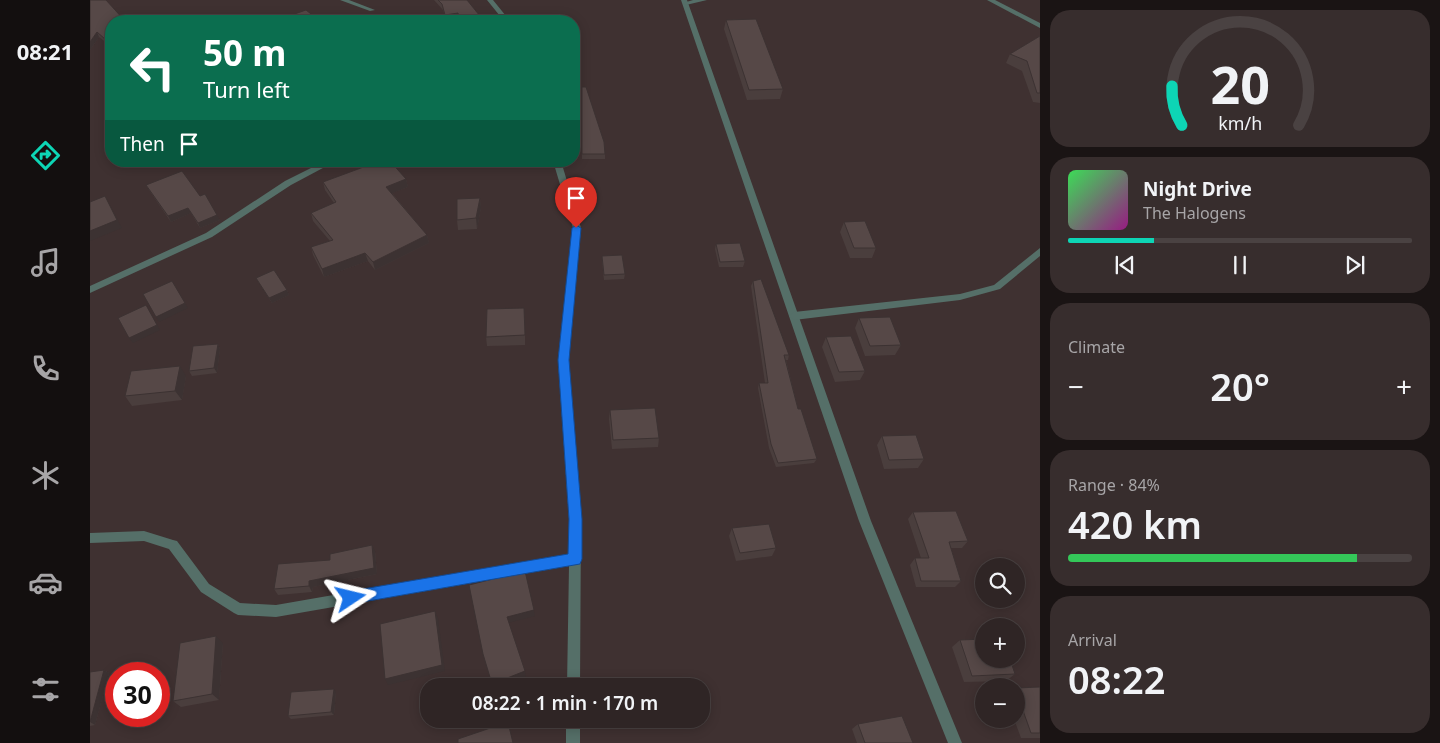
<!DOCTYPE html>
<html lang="en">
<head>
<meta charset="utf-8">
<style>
	body { margin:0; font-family:"Noto Sans",sans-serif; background:#372d2d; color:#f1f3f6; height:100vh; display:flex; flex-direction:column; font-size:19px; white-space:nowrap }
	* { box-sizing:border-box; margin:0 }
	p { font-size:16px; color:#a7a5a7 }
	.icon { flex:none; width:28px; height:28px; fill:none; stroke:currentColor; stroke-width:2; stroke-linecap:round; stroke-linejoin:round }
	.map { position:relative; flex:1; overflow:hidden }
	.details { display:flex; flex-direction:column; gap:10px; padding:10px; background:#1a1414; width:400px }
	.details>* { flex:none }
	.banner { position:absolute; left:15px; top:15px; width:475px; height:152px; border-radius:20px; box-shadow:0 2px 12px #0003,0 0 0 1px #4a4242; background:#0b6e4f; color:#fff; overflow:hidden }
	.fabs { position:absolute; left:885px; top:558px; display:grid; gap:10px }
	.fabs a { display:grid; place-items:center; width:50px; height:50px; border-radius:50%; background:#2f2525; box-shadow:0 2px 12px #0003,0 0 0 1px #4a4242; font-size:25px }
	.speed { position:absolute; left:15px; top:662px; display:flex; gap:10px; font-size:25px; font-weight:700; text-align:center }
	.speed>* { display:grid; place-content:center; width:65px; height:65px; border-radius:50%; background:#2f2525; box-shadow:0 2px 12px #0003,0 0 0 1px #4a4242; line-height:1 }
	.speed .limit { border:8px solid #d22; background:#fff; color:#111 }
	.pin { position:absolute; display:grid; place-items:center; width:42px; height:42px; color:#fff; margin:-51px -21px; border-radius:50% 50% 50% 0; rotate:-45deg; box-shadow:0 0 5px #0007 }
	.pin .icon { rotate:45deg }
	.me { position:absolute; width:55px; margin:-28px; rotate:80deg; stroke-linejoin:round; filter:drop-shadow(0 0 4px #0008) }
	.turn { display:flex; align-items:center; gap:18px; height:105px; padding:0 15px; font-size:22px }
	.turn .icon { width:65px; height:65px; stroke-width:2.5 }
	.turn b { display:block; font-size:35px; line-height:42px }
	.then { display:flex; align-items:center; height:48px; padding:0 15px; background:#0003; gap:10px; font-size:19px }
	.big { font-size:38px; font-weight:600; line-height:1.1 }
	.details .tile { flex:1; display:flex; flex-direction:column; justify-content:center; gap:8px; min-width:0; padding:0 18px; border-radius:20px; background:#372d2d }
	.details .dial { align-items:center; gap:0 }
	.dial svg { height:130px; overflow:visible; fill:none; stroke:#4a4242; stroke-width:7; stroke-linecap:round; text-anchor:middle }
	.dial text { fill:#f1f3f6; stroke:none }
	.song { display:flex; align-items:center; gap:15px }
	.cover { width:60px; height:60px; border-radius:8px; background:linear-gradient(135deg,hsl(130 70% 55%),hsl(310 70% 35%)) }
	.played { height:5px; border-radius:2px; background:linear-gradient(90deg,#0dd5b5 25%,#4a4242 25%) }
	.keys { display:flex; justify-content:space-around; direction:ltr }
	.heat { display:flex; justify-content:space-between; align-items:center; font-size:28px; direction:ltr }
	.charge { height:8px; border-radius:4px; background:linear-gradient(90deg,#34c759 84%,#4a4242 0) }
	.trip { position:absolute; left:330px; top:678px; width:290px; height:50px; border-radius:20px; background:#2f2525; box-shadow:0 2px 12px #0003,0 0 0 1px #4a4242; font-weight:600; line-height:50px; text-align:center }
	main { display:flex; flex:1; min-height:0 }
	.tab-bar { display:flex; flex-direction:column; width:90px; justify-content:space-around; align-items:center; background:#130f0f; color:#a7a5a7 }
	.tab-bar .icon { width:35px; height:35px }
	.tab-bar .current { color:#0dd5b5 }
	.tab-bar b { font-size:22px; color:#f1f3f6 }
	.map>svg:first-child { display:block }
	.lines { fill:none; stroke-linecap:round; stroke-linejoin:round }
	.service { fill:#556f68; fill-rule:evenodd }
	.minor { fill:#556f68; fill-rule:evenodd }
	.wall { fill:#4a3e3d }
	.shaded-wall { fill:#3c3232 }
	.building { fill:#564847; stroke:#3c3232 }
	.route { fill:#1a73e8; stroke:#114b97 }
</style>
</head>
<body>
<main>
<nav class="tab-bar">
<b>08:21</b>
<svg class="icon current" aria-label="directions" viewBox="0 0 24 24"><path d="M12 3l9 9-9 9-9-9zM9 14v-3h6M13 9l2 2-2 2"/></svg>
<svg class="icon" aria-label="music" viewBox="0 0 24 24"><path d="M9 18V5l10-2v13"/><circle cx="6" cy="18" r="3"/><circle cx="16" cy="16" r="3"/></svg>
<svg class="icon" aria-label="phone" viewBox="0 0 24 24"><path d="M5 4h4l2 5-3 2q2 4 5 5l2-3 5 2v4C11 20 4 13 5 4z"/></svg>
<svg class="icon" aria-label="climate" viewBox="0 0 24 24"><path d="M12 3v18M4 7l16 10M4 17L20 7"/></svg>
<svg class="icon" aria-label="car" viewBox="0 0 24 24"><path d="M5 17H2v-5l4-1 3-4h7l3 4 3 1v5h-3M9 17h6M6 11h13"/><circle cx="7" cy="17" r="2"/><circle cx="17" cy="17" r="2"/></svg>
<svg class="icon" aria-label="filters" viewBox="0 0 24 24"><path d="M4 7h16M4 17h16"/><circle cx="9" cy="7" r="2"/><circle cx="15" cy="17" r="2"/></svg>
</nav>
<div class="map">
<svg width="950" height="743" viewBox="0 0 950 743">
	<rect width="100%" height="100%" fill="#3f3131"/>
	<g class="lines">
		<path class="service" d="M591 0H597L781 521 872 743H858L769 521Z"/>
		<path class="minor" d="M250 0H259L285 10 280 11Z
			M397 0H403L420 21H414Z
			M603 0H617L596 5 593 3Z
			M897 0H905L950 23V28Z
			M235 161H246L201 185 122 237 0 293V286L116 233 195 181Z
			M463 161H471L491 228 478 360 491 519 490 686H477L479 566 186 617 148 615 144 613 111 592 79 549 54 541 0 543V533L54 531 83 540 87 541 119 584 150 603 186 605 479 554V519L468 360 483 228Z
			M950 248V256L910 289 870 300 704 320 699 316 704 312 870 294 904 285Z
			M476 719H490V743H476Z"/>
	</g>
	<path class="wall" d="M0 0 21 21V43L18 44 9 37 0 50Z
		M344 0H377L394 21H369V19L356 21 353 10Z
		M636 20 693 89 690 99 657 100 634 29Z
		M950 36V103L943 102 932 71 916 63 920 54Z
		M492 87 515 154V159H492Z
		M276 162 316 179 318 187 302 193 337 235 339 243 285 270 278 261 234 277 223 255 221 247 240 241 223 221 221 213 244 203 235 190 233 182 277 166Z
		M56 185 110 196 130 220 110 228 101 213 81 222 59 190Z
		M390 198 391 208 387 229 368 230 367 220Z
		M754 222 786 248 782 258H760L750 232Z
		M626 244 655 261 653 267H629L625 249Z
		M512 256 535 274 534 279 514 280 512 261Z
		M166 278 197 290 199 295 182 303 169 283Z
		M663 281 699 355 698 360H696L708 409 727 459 724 463 686 467 679 448 668 388 669 383H675L661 286Z
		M435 318V345L397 346 396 337Z
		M769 318 811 345 805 355 775 356 765 328Z
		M736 337 775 371 770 380 745 382 732 347Z
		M128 344 130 349 127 373 102 376 99 371Z
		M96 376 92 400 42 406 35 396Z
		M520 410 569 438 568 447 522 449 519 419Z
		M792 436 834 459 828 468 794 469 787 445Z
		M823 512 878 541 872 548H861L871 581 865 587H826L820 565 825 558H831L818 519Z
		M642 528 686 548 682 556 646 561 639 536Z
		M285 551 287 574 223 587 222 592 188 595 184 589 240 560Z
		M870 640 925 674 916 681 874 682 862 647Z
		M133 643 129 700 91 707 83 701Z
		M14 670 19 673 5 725 0 726V672Z
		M950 687V738H931L924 719H926V688Z
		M246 692 244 715 201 719 198 716Z
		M768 724 823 743H767L762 729Z"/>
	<path class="shaded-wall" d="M368 13 369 19 356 21 355 15Z
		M7 32 9 37 0 50V42Z
		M21 37V43L18 44 15 39Z
		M316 179 318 187 298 195 296 187Z
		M15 196 32 228 0 241V231Z
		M390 198 391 208 387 229 386 218Z
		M98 208 101 213 81 222 78 216Z
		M127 215 130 220 110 228 108 223Z
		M337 235 339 243 285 270 283 262Z
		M275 253 278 261 234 277 232 269Z
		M197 290 199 295 182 303 179 298Z
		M95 303 98 308 69 322 66 317Z
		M56 305 70 330 43 343 39 338Z
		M128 344 130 349 127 373 124 368Z
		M90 366 96 376 92 400 85 391Z
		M282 545 285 551 287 574 223 587 222 592 219 586V581Z
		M444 610 445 616 418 623 417 617Z
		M345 611 348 618 355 671 298 685 295 679Z
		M126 636 133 643 129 700 122 694Z
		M14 670 19 673 5 725 0 722Z
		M435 671 436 677 411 686H403L402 684Z
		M244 689 246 692 244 715 241 712Z"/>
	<path class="building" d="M0 0H16L35 21H21V37L15 39 7 32 0 42Z
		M348 0H377L394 21H370L368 13 355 15 352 4Z
		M216 10 230 21H191L195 20 193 18Z
		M666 19 693 89 659 90 636 20Z
		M950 36V93H947L937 61 920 54Z
		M492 87H496L514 142 515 154H492Z
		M278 161H300L316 179 296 187 337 235 283 262 275 253 232 269 221 247 243 240 221 213 246 202 233 182 279 165 276 162Z
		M92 171 110 196 115 194 127 215 108 223 98 208 78 216 56 185Z
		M15 196 27 220 0 231V202Z
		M390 198 386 218 367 220V199Z
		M775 221 786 248H764L754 222Z
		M650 243 655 261 630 262 626 244Z
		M532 255 535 274 514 275 512 256Z
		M184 270 197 290 179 298 166 278Z
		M671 279 699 355H694L708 409H711L727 459 688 463 681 444 669 383H678L663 281Z
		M82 281 95 303 66 317 53 294Z
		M56 305 67 325 39 338 28 318Z
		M434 308 435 335 396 337 397 309Z
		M800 317 811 345 780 346 769 318Z
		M761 336 775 371 749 372 736 337Z
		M128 344 124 368 99 371 103 346Z
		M90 366 85 391 35 396 41 371Z
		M565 408 569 438 523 440 520 410Z
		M826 435 834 459 799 460 792 436Z
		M866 511 878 541 859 542 871 581H831L825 558H839L823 512Z
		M679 524 686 548 650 553 642 528Z
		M282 545 284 568 219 581V586L184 589 188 564 240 560V554Z
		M435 571 444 610 417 617 435 671 402 684 393 654 379 585Z
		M345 611 352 665 295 679 290 624Z
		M126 636 122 694 83 701 90 643Z
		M894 639V659H920L925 674 882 676 870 640Z
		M14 670 0 722V672Z
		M950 687V733H941L926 691V688Z
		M244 689 241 712 198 716 201 692Z
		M812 716 823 743H775L768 724Z
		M418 722 423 743H368V739Z"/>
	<path class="route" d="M486 225 491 228 479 360 492 519V559L490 564 261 604 256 602 254 598 256 593 261 591 478 554 479 519 468 360 482 228Z"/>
</svg>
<div class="fabs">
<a><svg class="icon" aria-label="search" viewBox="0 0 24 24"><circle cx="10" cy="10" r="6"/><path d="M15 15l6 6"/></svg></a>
<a>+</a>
<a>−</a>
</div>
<div class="speed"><div class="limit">30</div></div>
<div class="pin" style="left:486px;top:228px;background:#d93025"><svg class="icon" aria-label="arrive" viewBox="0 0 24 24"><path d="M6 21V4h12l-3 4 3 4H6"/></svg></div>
<svg class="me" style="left:261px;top:598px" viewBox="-20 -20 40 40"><path d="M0-17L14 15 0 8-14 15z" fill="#1a73e8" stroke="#fff" stroke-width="4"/></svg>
<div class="trip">08:22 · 1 min · 170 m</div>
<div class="banner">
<div class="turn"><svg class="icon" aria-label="left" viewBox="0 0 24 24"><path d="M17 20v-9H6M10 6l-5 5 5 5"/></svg><div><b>50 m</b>Turn left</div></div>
<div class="then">Then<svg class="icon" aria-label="arrive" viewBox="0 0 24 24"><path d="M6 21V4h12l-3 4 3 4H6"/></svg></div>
</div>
</div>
<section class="details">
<div class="tile dial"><svg viewBox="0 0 100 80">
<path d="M14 69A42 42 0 1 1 86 69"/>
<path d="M14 69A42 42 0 0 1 8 45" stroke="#0dd5b5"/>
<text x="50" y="56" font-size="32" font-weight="700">20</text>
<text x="50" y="72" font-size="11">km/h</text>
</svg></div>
<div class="tile">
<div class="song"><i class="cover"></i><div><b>Night Drive</b><p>The Halogens</p></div></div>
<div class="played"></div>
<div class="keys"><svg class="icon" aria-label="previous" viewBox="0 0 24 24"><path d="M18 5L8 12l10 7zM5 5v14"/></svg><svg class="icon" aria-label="pause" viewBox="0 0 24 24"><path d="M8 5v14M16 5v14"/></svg><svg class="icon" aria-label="next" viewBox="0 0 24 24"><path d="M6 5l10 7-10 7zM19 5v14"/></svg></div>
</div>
<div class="tile"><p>Climate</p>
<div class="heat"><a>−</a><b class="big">20°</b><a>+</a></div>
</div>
<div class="tile"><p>Range · 84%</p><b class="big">420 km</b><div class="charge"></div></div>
<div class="tile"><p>Arrival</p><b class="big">08:22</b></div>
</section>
</main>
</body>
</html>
